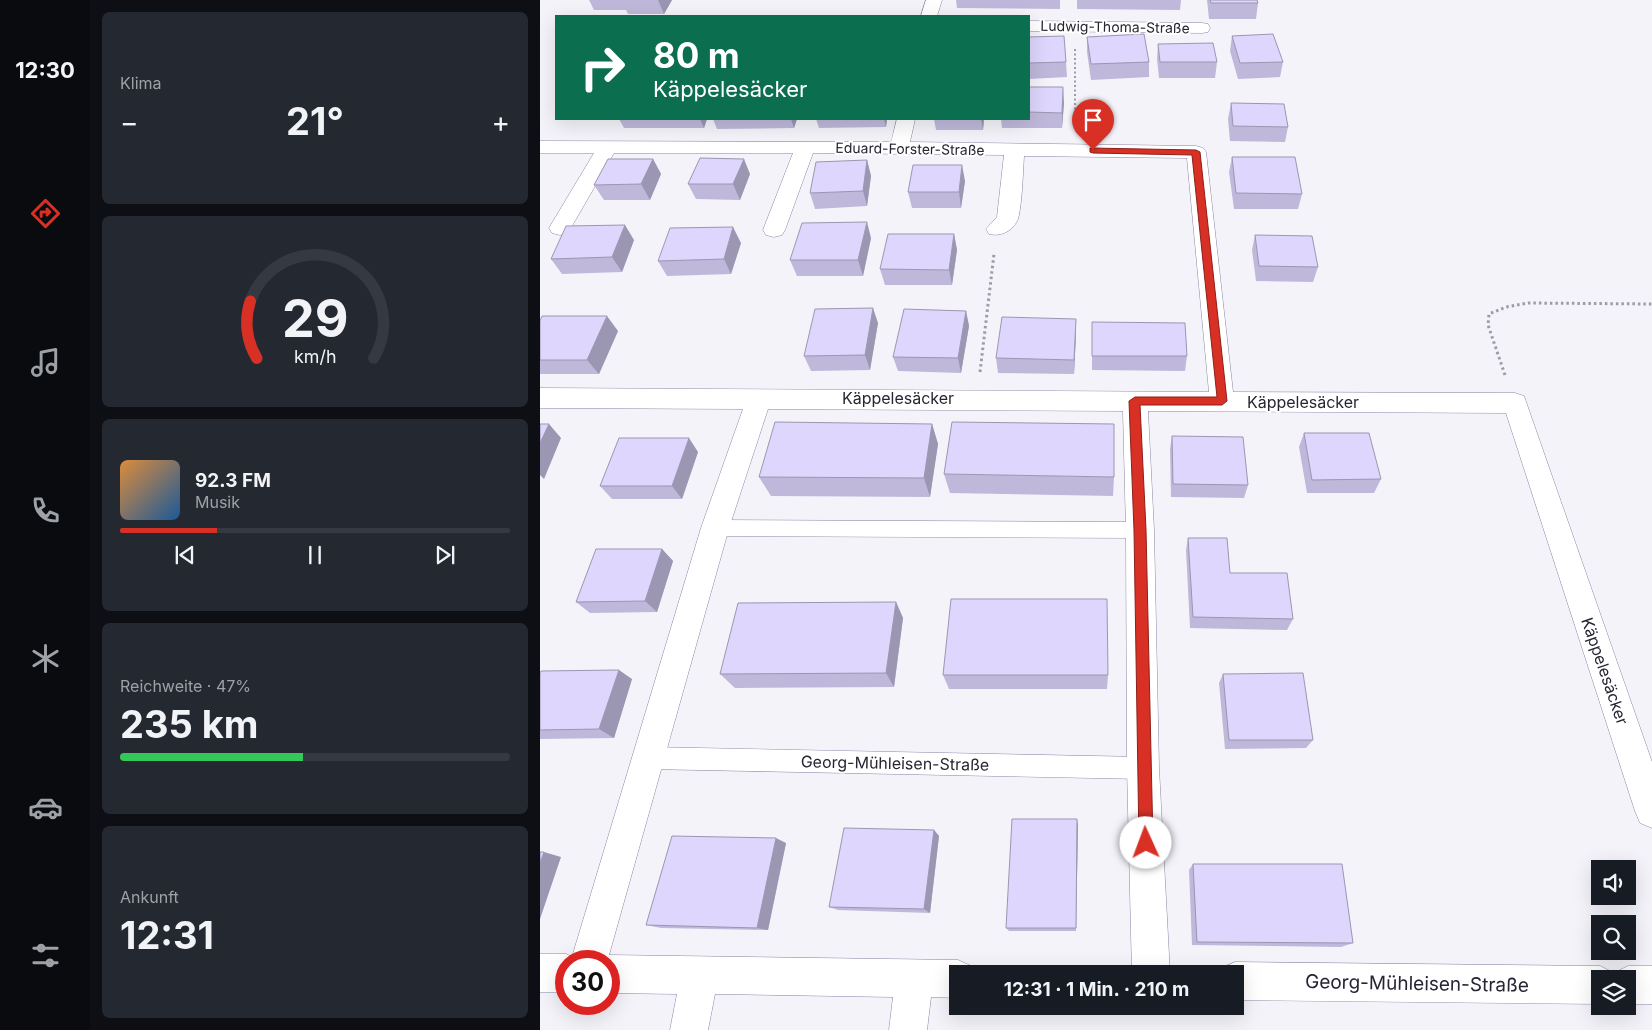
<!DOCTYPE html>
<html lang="de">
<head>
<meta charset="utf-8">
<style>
	body { margin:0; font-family:Inter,sans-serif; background:#242831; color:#f1f3f6; height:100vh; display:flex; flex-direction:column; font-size:19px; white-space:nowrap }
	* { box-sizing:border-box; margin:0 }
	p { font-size:16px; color:#9ea1a6 }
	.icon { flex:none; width:28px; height:28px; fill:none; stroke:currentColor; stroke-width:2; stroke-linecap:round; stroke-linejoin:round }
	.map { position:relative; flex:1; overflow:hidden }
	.side { display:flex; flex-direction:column; gap:12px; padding:12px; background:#0d0f14; width:450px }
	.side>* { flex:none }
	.hud { position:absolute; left:15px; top:15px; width:475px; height:105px; border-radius:0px; box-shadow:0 5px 20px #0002; background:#0b6e4f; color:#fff; overflow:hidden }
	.tools { position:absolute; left:1051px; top:860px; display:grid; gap:10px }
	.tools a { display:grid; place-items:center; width:45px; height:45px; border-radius:0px; background:#171b24; box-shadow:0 5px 20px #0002; font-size:25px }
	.speed { position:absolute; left:15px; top:950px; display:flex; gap:10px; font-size:25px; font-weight:700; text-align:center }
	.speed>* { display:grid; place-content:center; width:65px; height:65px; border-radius:50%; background:#171b24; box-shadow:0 5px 20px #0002; line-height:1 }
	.speed .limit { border:8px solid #d22; background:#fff; color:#111 }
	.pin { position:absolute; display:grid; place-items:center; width:42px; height:42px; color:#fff; margin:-51px -21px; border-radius:50% 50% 50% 0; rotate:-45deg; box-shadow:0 0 5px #0007 }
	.pin .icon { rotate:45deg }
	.me { position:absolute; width:55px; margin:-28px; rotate:358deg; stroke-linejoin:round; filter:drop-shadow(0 0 4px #0008) }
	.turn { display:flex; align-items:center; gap:18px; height:105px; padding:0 15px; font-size:22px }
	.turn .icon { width:65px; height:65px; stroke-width:2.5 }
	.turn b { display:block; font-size:35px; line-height:42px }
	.big { font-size:38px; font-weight:700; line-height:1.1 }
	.side .card { flex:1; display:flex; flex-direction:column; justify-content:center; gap:8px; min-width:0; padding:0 18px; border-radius:8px; background:#242831 }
	.side .dial { align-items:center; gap:0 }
	.dial svg { height:130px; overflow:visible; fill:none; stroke:#363941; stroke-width:7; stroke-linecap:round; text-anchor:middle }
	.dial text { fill:#f1f3f6; stroke:none }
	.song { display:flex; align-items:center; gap:15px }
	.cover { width:60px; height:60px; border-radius:8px; background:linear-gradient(135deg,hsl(30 70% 55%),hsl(210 70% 35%)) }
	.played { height:5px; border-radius:2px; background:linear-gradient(90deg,#d93025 25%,#363941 25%) }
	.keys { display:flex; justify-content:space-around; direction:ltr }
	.heat { display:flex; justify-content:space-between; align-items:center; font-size:28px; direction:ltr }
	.charge { height:8px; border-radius:4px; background:linear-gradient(90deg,#34c759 47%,#363941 0) }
	.trip { position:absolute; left:409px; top:965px; width:295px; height:50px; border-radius:0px; background:#171b24; box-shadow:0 5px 20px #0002; font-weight:700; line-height:50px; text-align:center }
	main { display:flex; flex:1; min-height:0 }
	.tab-bar { display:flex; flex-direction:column; width:90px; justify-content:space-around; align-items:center; background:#090b0e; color:#9ea1a6 }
	.tab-bar .icon { width:35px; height:35px }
	.tab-bar .current { color:#d93025 }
	.tab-bar b { font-size:22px; color:#f1f3f6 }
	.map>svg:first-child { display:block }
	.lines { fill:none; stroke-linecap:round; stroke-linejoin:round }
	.service-casing { stroke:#8c85a6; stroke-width:1 }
	.pedestrian-casing { stroke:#8c85a6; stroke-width:1 }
	.minor-casing { stroke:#8c85a6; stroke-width:1 }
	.path-far1 { stroke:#9d9ca5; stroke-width:2; stroke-dasharray:2 2.5; stroke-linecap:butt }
	.path { stroke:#9d9ca5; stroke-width:3; stroke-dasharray:2.5 3; stroke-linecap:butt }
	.service { fill:#fff; fill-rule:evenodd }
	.pedestrian { fill:#fff; fill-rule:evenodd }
	.minor { fill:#fff; fill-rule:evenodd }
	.wall { fill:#bfb8da }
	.shaded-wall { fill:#9b96b1 }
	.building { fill:#ded6fd; stroke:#9b96b1 }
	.route { fill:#d93025; stroke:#8d1f18 }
	.labels { text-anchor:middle; stroke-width:4; stroke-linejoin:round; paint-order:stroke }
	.far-street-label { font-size:14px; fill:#272532; stroke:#fff }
	.street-label { font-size:16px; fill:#272532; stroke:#fff }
	.near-street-label { font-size:19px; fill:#272532; stroke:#fff }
</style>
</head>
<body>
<main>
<nav class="tab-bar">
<b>12:30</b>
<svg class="icon current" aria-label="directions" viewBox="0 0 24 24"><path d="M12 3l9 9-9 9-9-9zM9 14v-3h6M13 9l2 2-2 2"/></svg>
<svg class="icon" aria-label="music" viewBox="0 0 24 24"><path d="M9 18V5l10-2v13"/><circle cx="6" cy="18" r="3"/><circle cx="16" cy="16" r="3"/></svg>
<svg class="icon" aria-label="phone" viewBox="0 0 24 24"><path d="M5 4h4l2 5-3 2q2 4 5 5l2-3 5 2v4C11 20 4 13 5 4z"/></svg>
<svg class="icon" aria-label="climate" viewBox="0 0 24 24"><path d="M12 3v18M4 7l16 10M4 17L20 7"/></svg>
<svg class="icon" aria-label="car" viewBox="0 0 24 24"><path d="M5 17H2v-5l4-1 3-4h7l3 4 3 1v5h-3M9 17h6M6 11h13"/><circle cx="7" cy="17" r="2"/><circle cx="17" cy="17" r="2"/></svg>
<svg class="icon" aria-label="filters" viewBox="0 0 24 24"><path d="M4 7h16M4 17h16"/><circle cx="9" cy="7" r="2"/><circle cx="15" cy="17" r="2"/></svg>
</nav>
<section class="side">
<div class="card"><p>Klima</p>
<div class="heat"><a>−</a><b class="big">21°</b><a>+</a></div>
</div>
<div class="card dial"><svg viewBox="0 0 100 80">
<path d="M14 69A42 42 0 1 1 86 69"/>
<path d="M14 69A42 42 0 0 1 10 34" stroke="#d93025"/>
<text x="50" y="56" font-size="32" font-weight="700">29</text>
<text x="50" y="72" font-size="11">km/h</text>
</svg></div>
<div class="card">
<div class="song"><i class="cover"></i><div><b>92.3 FM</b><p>Musik</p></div></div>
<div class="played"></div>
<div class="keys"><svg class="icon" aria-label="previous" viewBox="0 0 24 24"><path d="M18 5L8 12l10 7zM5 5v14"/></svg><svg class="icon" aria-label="pause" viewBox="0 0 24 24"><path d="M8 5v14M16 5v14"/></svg><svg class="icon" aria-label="next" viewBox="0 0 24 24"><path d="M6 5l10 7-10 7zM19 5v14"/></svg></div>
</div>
<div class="card"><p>Reichweite · 47%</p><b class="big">235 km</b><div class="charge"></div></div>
<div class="card"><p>Ankunft</p><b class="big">12:31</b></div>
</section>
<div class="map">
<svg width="1112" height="1030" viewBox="0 0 1112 1030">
	<rect width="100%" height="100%" fill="#f4f3fa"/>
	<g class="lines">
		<g class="service-casing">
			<path id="service" d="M175 520 600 522 607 524 609 530 607 536 600 538 175 536 168 534 166 528 168 522Z
				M107 747 603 757 611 760 614 768 611 776 603 779 107 769 99 766 96 758 99 750Z"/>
		</g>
		<g class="pedestrian-casing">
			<path id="pedestrian" d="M695 962 1060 966 1074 973 1088 966H1112V1004H1088V979H1060V1004L695 1000V974H679L682 968Z"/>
		</g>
		<g class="minor-casing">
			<path id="minor" d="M386 0H402L397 16H381Z
				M489 21 662 23 668 24 670 28 668 32 662 33 489 31Z
				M357 119H375L370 142 656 146 663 148 666 152 693 392 975 393 984 396 1112 762V828L1100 823 1095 811 966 413 608 411 614 530 619 768 630 974H592L587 768 586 530 583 411 228 409 189 528 69 955 418 960 431 966 435 974H418V998L391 997 387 1030H349L353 997 175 994 168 1030H130L137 994 69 993V961H26V992H0V954H26L32 957 161 528 203 409 0 408V388L669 392 647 158 484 156C483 172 482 205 478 219 473 231 461 237 449 234L446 229 457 217 464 155 273 153 245 230 242 235 234 237 226 235 223 230 253 153H74L28 233 20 235 12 233 9 228 54 153H0V141L351 142Z"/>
		</g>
		<path class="path-far1" d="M535 49V126"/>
		<path class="path" d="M440 372 454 254
			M965 375 948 325 949 314 966 307 988 303 1112 304"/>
		<use href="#service" class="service"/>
		<use href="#pedestrian" class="pedestrian"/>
		<use href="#minor" class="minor"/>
	</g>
	<path class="wall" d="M49 0H132L124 14H88L86 10H54Z
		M416 0H520V9L417 8Z
		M537 0H641L640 10 537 9Z
		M667 0H717L718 3 716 19H669Z
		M692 36 743 62 740 77 698 79 690 51Z
		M489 37 526 62 527 77 489 79Z
		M547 37 609 62V77L551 80 547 52Z
		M618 44 677 62 675 78H619L617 59Z
		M489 87 524 103 522 128H462L461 119H489Z
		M691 103 748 127 745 142 690 141 688 119Z
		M79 119H167L164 128H84Z
		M173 119H257L254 128 177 129Z
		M276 119H347L346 127 279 128Z
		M394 119H444L443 130H396Z
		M692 157 762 194 758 209H694L689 172Z
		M113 159 121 174 110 200H64L54 185Z
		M327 160 331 176 327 206 275 209 270 193Z
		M210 174 200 200 156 199 148 184Z
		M425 181 421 208H372L368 192Z
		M414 234 417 250 412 285H345L340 269Z
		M715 235 778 267 773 282 716 281 712 250Z
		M331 238 323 276H257L250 260Z
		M94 240 82 272 22 274 11 259Z
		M201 243 191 274 127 276 118 261Z
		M426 311 429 326 421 373 358 371 353 357Z
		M0 321 78 331 59 374H0Z
		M338 323 330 370 271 371 264 356Z
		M536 334 534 374 458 373 456 358Z
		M552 356H647L645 371 552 370Z
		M392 424 398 444 390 497 231 496 219 477Z
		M764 433 841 479 834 493H767L759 447Z
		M632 436 708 485 704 498 631 497 630 449Z
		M158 452 142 499H72L60 486Z
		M404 474 574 477 573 496 410 493Z
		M648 538 690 573 753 619 747 630 650 628 646 550Z
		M122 549 133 561 117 612 50 613 36 602Z
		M356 602 363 618 354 687 195 688 180 674Z
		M0 673 92 679 74 738 0 739Z
		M683 674 773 740 766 748 685 749 679 683Z
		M403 675H568L567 689H409Z
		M538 825 536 931H469L466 928Z
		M394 830 399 836 390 913 298 910 289 907Z
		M246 843 228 930 121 928 106 925Z
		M653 864 813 943 801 947 652 945 649 870Z"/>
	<path class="shaded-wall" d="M118 0H132L124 14Z
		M523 87 524 103 522 128V113Z
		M160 119H167L164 128Z
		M251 119H257L254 128Z
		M344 119H347L346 127Z
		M441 119H444L443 130Z
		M113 159 121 174 110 200 101 184Z
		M204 159 210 174 200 200 193 184Z
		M327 160 331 176 327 206 323 191Z
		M422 165 425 181 421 208 419 192Z
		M327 222 331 238 323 276 318 260Z
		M85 225 94 240 82 272 72 257Z
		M193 227 201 243 191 274 184 259Z
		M414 234 417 250 412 285 409 270Z
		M333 308 338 323 330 370 325 355Z
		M426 311 429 326 421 373 418 358Z
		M67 316 78 331 59 374 47 360Z
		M536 319V334L534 374V360Z
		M9 424 21 438 4 479 0 475V443Z
		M392 424 398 444 390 497 384 478Z
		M149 438 158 452 142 499 132 486Z
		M122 549 133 561 117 612 105 601Z
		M356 602 363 618 354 687 346 673Z
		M79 670 92 679 74 738 59 729Z
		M537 819 538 825 536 931V928Z
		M394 830 399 836 390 913 384 909Z
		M236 838 246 843 228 930 217 928Z
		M4 852 21 857 0 919V863Z"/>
	<path class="building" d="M670 0H717L718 3H671Z
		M604 34 609 62 551 64 547 37Z
		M733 34 743 62 700 63 692 36Z
		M524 36 526 62 489 63V37Z
		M673 43 677 62H620L618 44Z
		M489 87H523L522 113 489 112Z
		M691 103 744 104 748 127 693 126Z
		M692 157H755L762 194 696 193Z
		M160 158 204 159 193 184H148Z
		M68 159H113L101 184 54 185Z
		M327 160 323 191 270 193 276 162Z
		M373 165H422L419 192H368Z
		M327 222 318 260H250L262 223Z
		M85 225 72 257 11 259 26 226Z
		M193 227 184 259 118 261 130 228Z
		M348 234H414L409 270 340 269Z
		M715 235 772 236 778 267 719 266Z
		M333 308 325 355 264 356 275 309Z
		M364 309 426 311 418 358 353 357Z
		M2 316H67L47 360H0V321Z
		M462 317 536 319 534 360 456 358Z
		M552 322 645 323 647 356H552Z
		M235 422 392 424 384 478 219 477Z
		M412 422 574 424V477L404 474Z
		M0 424H9L0 443Z
		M764 433H829L841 479 772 480Z
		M632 436 703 437 708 485 633 484Z
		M79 438H149L132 486H60Z
		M648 538H687L690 573H747L753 619 653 617Z
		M56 549H122L105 601 36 602Z
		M411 599H567L568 675H403Z
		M356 602 346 673 180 674 198 603Z
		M79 670 59 729 0 730V673L1 671Z
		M763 673 773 740H689L683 674Z
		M472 819H537L536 928H466Z
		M304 828 394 830 384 909 289 907Z
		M132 836 236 838 217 928 106 925Z
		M0 852H4L0 863Z
		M653 864H802L813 943 657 942Z"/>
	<path class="route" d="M550 148 656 150 660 152 687 401 682 405H600L606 530 613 843 611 848 606 850 601 848 599 843 594 530 589 401 595 397H677L652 155 553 153 550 152Z"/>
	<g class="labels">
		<g class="far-street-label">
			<text transform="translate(575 27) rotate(1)" y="5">Ludwig-Thoma-Straße</text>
			<text transform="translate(370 149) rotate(1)" y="5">Eduard-Forster-Straße</text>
		</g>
		<g class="street-label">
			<text x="358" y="404">Käppelesäcker</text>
			<text x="763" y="408">Käppelesäcker</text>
			<text transform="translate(1065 671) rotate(71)" y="6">Käppelesäcker</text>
			<text transform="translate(355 763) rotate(1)" y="6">Georg-Mühleisen-Straße</text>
		</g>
		<g class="near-street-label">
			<text transform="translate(877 983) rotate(1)" y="7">Georg-Mühleisen-Straße</text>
		</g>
	</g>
</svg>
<div class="tools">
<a><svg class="icon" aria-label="sound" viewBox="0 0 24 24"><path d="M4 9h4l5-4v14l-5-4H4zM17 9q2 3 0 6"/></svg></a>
<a><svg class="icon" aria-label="search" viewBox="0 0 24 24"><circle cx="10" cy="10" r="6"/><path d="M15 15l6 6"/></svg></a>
<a><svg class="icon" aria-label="layers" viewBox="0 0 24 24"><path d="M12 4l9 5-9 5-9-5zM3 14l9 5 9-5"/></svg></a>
</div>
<div class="speed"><div class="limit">30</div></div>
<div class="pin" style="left:553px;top:150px;background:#d93025"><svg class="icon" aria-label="arrive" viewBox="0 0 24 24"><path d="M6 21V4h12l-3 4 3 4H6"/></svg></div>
<svg class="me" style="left:606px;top:843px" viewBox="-20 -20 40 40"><circle r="19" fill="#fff"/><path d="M0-13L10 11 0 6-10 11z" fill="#d93025"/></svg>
<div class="trip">12:31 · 1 Min. · 210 m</div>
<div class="hud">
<div class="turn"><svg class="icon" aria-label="right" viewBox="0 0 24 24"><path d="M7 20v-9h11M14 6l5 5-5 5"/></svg><div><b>80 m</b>Käppelesäcker</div></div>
</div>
</div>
</main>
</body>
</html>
